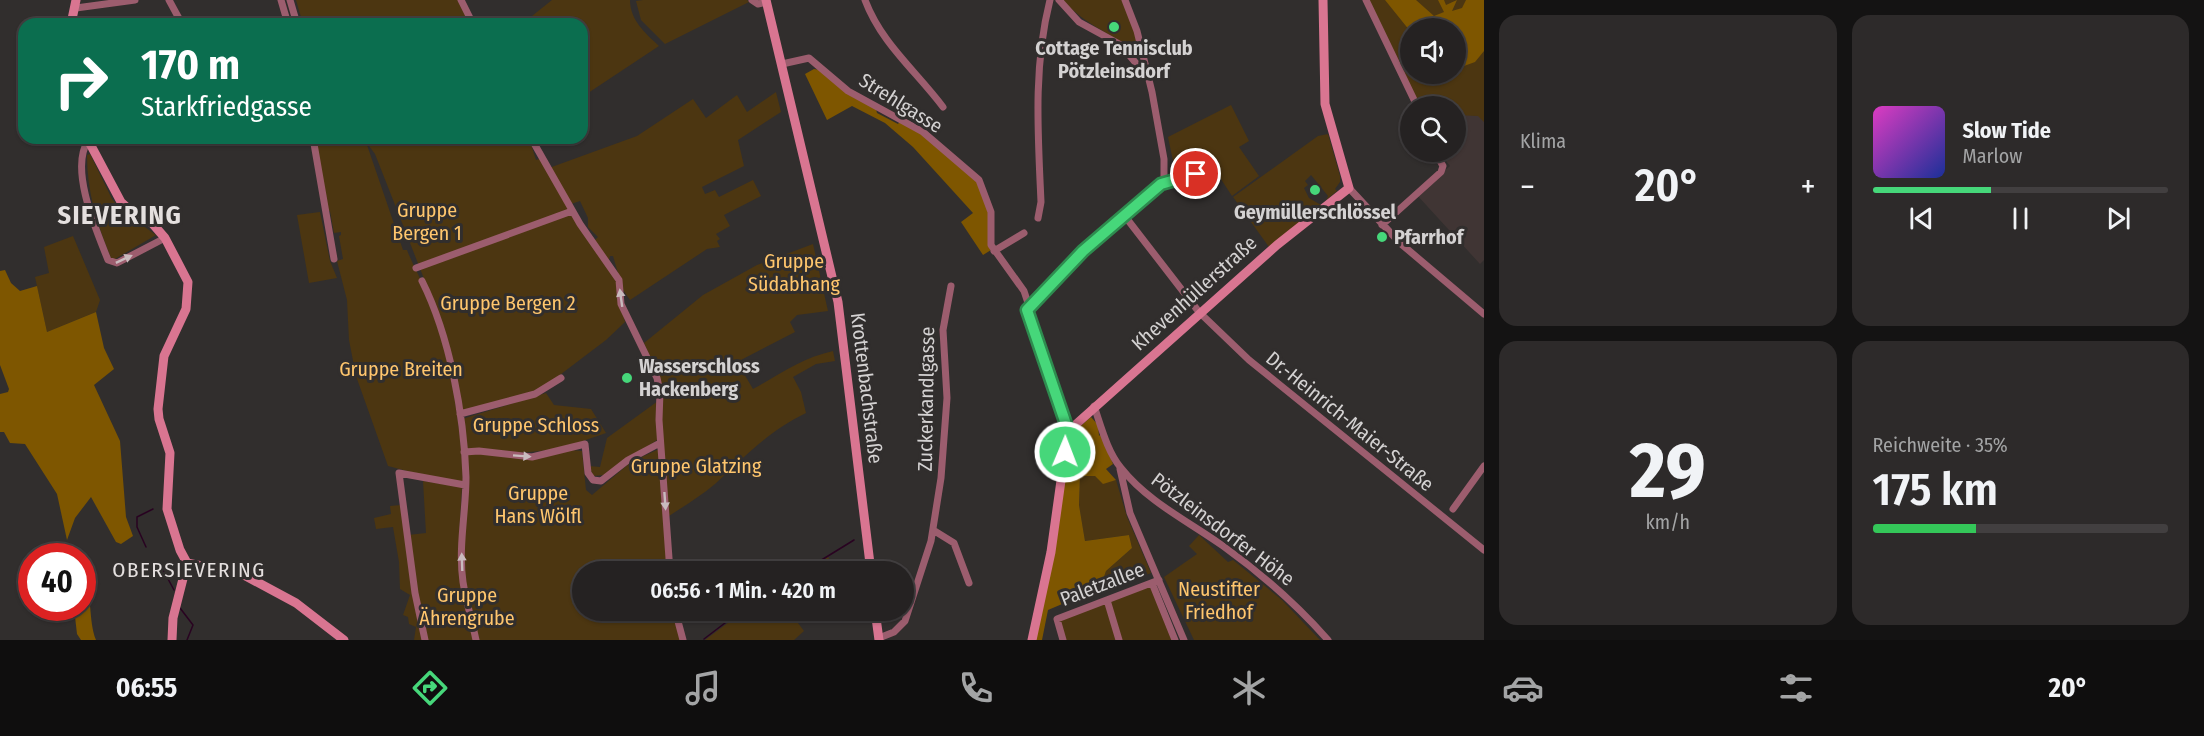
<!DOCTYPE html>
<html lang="de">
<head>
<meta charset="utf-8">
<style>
	body { margin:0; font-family:"Fira Sans Condensed",sans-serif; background:#2d2a2a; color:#f1f3f6; height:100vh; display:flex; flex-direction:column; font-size:22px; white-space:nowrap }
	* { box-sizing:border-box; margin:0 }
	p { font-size:20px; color:#a3a4a5 }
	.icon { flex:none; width:33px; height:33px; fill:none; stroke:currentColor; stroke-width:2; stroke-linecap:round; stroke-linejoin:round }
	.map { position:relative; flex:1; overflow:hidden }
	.panel { display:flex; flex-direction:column; gap:15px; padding:15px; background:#141313; width:720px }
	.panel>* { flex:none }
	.guide { position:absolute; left:18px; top:18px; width:570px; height:126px; border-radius:18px; box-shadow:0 2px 4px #0004,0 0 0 2px #423f40; background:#0b6e4f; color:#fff; overflow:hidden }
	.buttons { position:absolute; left:1400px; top:18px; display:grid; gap:12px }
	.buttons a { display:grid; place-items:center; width:66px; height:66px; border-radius:50%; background:#252222; box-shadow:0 2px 4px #0004,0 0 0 2px #423f40; font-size:30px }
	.speed { position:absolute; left:18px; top:543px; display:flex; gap:12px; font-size:30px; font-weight:700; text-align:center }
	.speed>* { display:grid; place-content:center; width:78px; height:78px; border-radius:50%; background:#252222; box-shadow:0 2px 4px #0004,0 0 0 2px #423f40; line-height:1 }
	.speed .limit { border:9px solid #d22; background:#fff; color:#111 }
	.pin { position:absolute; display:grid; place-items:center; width:51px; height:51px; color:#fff; margin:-26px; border:3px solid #fff; border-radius:50%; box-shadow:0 2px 6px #0007 }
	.me { position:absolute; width:66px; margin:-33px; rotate:1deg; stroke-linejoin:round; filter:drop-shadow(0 0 4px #0008) }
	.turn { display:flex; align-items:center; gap:21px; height:126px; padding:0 24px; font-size:27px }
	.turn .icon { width:78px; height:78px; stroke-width:2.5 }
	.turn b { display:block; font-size:42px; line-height:51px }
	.big { font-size:45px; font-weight:600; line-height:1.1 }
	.panel .widget { flex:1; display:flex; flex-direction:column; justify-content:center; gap:9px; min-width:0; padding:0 21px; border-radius:18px; background:#2d2a2a }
	.panel .dial { align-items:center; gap:0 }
	.dial b { font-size:78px; line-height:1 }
	.song { display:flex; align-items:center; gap:18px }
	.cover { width:72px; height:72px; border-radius:9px; background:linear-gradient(135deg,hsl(310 70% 55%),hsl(230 70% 35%)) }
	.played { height:6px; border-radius:3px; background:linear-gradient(90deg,#46d77a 40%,#423f40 40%) }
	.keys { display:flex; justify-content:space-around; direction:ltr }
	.heat { display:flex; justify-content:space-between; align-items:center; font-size:33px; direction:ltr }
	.charge { height:9px; border-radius:4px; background:linear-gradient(90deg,#34c759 35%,#423f40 0) }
	.panel .tiles { flex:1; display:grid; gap:15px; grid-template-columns:repeat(2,1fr) }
	.trip { position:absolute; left:572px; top:561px; width:342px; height:60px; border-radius:30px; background:#252222; box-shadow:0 2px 4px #0004,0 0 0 2px #423f40; font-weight:600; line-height:60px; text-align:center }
	.tabs { display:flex; height:96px; justify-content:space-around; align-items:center; background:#0f0e0e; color:#a3a4a5 }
	.tabs .icon { width:42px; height:42px }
	.tabs .current { color:#46d77a }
	.tabs b { font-size:27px; color:#f1f3f6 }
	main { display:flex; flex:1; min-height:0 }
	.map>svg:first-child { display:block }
	.built { fill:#403534 }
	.green { fill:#4c3611; fill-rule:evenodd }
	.forest { fill:#7e5600 }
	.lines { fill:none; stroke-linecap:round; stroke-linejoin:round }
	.stream { stroke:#290321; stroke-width:1.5 }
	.street { stroke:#9c5d6e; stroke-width:7 }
	.secondary { stroke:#d97591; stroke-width:9 }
	.oneway { fill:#c9bbbe }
	.route-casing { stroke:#2e8c4f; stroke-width:15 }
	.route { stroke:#46d77a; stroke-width:10 }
	.poi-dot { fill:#46d77a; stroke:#312e2d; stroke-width:2 }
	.labels { text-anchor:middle; stroke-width:6; stroke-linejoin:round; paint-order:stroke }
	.poi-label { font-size:20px; font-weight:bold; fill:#d4d2d2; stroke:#312e2d }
	.street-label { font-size:20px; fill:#d4d2d2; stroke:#312e2d }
	.park-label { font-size:20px; fill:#ffc66d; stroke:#312e2d }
	.neighbourhood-label { font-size:21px; letter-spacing:1.5px; fill:#e5e0df; stroke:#312e2d }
	.district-label { font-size:26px; font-weight:bold; letter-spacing:1.5px; fill:#e5e0df; stroke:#312e2d }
</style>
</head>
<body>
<main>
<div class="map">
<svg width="1484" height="640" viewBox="0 0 1484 640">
	<rect width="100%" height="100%" fill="#312e2d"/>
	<path class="built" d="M1455 114 1484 116V260L1480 264 1417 195 1450 166 1439 152H1455Z"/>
	<path class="green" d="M296 0H459L471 24H303Z
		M552 0H630C630 20 645 33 659 46L582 97V24H522Z
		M643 0H747L749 2 665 44 641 20 636 1Z
		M1063 0H1122L1137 36 1139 57C1115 34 1084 25 1063 0Z
		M1369 0H1484V122L1478 116 1455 115V106H1419ZM1410 28H1455V74H1410Z
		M776 92 781 112 738 140 744 166 702 187 705 194 715 190 719 197 753 180 761 196 724 215 730 226 716 234 720 239 717 241 720 247 707 249 630 300 623 290 613 256H610L609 260 594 241 598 237 588 227V218L580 201 571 204 614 273 625 322 606 340 540 390 461 411 432 299 375 154 363 138H529L536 160 539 159 549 168 637 136 693 99 706 118 737 95 747 112Z
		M1231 105 1249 141 1239 147 1259 176 1232 196 1211 164 1176 175 1168 137Z
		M1328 134 1340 176V182L1335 189 1337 191 1326 200 1328 196 1311 175 1305 181 1308 185 1304 188 1309 198 1321 205 1269 247 1233 197 1318 136Z
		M316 138H359L367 145 403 250H407C413 266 422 280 428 296 450 356 460 419 464 482L442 480 388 466 356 376 349 340 347 300 337 261 343 259 339 236 341 235V232L334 233 330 211H328Z
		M90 154 112 199 121 210 156 235 115 259 111 258C97 224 87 192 87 155Z
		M320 212 330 261 337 278 309 283 297 215Z
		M73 236 100 300 96 312 47 332 35 277 49 273 44 247Z
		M813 244 828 311 797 315 790 322 795 332 737 362 753 389C780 374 802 358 833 351L835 361 816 364 793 377 801 392 806 413C767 432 746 456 715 484 701 496 684 506 669 516L660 419 662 385 644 343 703 295 757 265Z
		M546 393 554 405 591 409 606 433 560 449 509 454 536 459 570 450 582 451 586 490 592 495 631 462 659 449 668 571 582 572V610L671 611 681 640H414L416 627 409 624 408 617 403 615 410 595 400 589 399 562 393 527 376 529 374 518 391 514 390 506 401 505 408 535 426 533 423 481 462 487 459 537 464 562 462 419Z
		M658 401 657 440 605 475 593 476 589 466 600 467 607 438Z
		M1080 476H1095L1103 483 1116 480 1127 517 1151 573 1104 592 1100 588 1106 571 1132 548 1129 535 1085 541 1079 505Z
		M1199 535 1228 562 1233 560 1282 600 1320 640H1194L1164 577 1197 554 1189 546Z
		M828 557 834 566 827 571H804Z
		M1152 581 1177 640H1061L1055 617Z
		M744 611H789L804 631 794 640H705Z"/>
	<path class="forest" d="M1385 0H1416L1434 16 1444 12 1438 0H1444L1446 5 1457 0 1452 11 1462 8 1466 0H1484V51L1475 62 1464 66 1455 61V28H1410V31Z
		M814 69 820 70 876 109 877 113 898 124 901 120C917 129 969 168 978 182 991 201 990 228 991 250L983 255 961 222 973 213 913 147 885 123 852 106 827 120 805 74Z
		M5 270 11 283 20 291 37 286 47 332 96 312 104 348 114 369 94 385 120 441 126 517 133 536 121 544 116 542 91 497 75 518 67 540 57 494 25 444 10 443 4 432H0V394L8 392 9 389 0 365V271Z
		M1091 417 1098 425 1099 436 1101 434 1113 464 1106 469 1116 480 1103 484 1095 476H1080L1079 505 1085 541 1129 535 1132 548 1106 571 1100 588 1048 610 1042 640H1034L1071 441 1076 430Z
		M83 577C93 595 88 620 96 640H81L77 634 74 608H82Z"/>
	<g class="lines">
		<path class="stream" d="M146 547 137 527V517L153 509
			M160 564 174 590
			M802 572 854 540
			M180 608 193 625 187 640
			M704 639 742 610"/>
		<path class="street" d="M169 0 182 24
			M281 0 288 24
			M290 0 297 24
			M461 0 473 24
			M752 0 758 4 767 2
			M865 0C881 43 916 71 943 107
			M1059 0 1079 22 1121 45 1144 73
			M1366 0 1417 106
			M76 8 135 0
			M782 64 809 58 848 91 923 132 979 180 991 212V245L1024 291 1029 306 1027 315 1069 433
			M101 138 88 141C69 169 97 232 108 260L117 263 165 238
			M313 138 334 259
			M531 138 580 224 619 280 621 304 657 378 660 392 659 420 670 572
			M1162 185 1211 169
			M1349 188 1400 243 1484 314
			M1124 215 1199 312 1249 360 1484 550
			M1038 218 1041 202C1038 134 1033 67 1050 0
			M1382 225 1441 172 1443 166 1435 152
			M994 251 1024 233
			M416 268 572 211
			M422 281C450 337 464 415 466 477 466 512 458 547 463 582 466 601 472 621 476 640
			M1029 306 1093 241 1156 191 1164 177V159L1152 92 1137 31 1125 0
			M1094 406C1101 426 1107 451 1121 468 1148 502 1188 521 1223 546 1262 574 1296 604 1328 640
			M460 414 535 394 561 378
			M464 452 479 451 532 457 585 444 588 473 593 480 601 481 628 460 660 443
			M1120 469 1130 513 1184 640
			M1453 509 1484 466
			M933 530 954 543 969 583
			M1152 583 1175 640
			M1107 600 1119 640
			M675 610 683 640
			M879 638 894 632 905 621 931 541 941 478 947 398 943 330 951 286
			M425 640 415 593 399 473 465 485
			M1063 640 1057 619 1159 580"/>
		<path class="secondary" d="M766 0 838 302 871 572
			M71 24 76 0
			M87 138 121 202 132 212 152 223 165 238 188 282 186 309 164 356 158 409 159 419 170 453 167 509 180 550 187 563 173 618 172 640
			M187 563 242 574 296 603 344 640
			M875 610 879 640
			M1032 640 1051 552 1065 452 1074 426 1277 245 1349 188 1325 104 1323 0"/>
	</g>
	<defs><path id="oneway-solid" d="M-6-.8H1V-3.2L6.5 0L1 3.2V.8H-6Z" transform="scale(1.5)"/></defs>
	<g class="oneway">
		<use href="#oneway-solid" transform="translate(124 259) rotate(-25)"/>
		<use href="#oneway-solid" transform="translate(621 298) rotate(-98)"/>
		<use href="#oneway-solid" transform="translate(522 456) rotate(4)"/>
		<use href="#oneway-solid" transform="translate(665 501) rotate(86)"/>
		<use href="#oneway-solid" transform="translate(462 562) rotate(-92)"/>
	</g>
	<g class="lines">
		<g class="route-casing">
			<path id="route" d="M1065 452 1069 433 1027 310 1083 251 1161 184 1196 174"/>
		</g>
		<use href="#route" class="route"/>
	</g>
	<g class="poi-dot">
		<circle cx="1114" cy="27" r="6"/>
		<circle cx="1315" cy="190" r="6"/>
		<circle cx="1382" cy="237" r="6"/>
		<circle cx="627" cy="378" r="6"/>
	</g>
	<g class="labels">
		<g class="poi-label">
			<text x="1114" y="55">Cottage Tennisclub<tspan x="1114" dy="23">Pötzleinsdorf</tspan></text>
			<text x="1315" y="219">Geymüllerschlössel</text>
			<text x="1394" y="244" text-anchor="start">Pfarrhof</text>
			<text x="639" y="373" text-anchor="start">Wasserschloss<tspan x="639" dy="23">Hackenberg</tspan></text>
		</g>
		<g class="street-label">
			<text transform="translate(901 103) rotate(32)" y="7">Strehlgasse</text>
			<text transform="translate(1194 293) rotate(-42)" y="7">Khevenhüllerstraße</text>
			<text transform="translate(867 388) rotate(83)" y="7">Krottenbachstraße</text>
			<text transform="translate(926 399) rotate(-89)" y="7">Zuckerkandlgasse</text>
			<text transform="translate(1350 421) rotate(39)" y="7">Dr.-Heinrich-Maier-Straße</text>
			<text transform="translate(1223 529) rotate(37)" y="7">Pötzleinsdorfer Höhe</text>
			<text transform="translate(1102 584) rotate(-21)" y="7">Paletzallee</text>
		</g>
		<g class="park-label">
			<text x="427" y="217">Gruppe<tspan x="427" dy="23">Bergen 1</tspan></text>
			<text x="794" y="268">Gruppe<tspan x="794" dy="23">Südabhang</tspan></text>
			<text x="508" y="310">Gruppe Bergen 2</text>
			<text x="401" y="376">Gruppe Breiten</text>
			<text x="536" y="432">Gruppe Schloss</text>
			<text x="696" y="473">Gruppe Glatzing</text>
			<text x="538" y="500">Gruppe<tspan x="538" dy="23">Hans Wölfl</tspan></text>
			<text x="1219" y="596">Neustifter<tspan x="1219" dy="23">Friedhof</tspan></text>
			<text x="467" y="602">Gruppe<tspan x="467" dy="23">Ährengrube</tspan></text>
		</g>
		<g class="neighbourhood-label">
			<text x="189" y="577">OBERSIEVERING</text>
		</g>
		<g class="district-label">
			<text x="120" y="224">SIEVERING</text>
		</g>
	</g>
</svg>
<div class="buttons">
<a><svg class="icon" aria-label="sound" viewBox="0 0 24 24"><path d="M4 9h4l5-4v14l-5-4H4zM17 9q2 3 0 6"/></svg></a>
<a><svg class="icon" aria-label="search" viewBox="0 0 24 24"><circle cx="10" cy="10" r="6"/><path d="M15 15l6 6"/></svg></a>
</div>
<div class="speed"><div class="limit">40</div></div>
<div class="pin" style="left:1196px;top:174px;background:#d93025"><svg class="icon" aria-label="arrive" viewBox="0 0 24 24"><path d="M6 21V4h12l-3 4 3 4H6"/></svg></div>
<svg class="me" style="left:1065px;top:452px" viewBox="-20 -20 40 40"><circle r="17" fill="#46d77a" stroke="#fff" stroke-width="3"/><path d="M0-11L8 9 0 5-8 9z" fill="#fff"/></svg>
<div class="trip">06:56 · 1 Min. · 420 m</div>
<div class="guide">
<div class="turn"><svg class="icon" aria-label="right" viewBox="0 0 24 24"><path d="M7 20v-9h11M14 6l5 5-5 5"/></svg><div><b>170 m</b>Starkfriedgasse</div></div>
</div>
</div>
<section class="panel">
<div class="tiles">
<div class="widget"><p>Klima</p>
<div class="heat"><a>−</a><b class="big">20°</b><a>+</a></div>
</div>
<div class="widget">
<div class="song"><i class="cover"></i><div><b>Slow Tide</b><p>Marlow</p></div></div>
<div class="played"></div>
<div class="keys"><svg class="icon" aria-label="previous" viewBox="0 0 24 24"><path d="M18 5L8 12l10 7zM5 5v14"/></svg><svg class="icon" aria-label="pause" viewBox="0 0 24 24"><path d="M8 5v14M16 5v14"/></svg><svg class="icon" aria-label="next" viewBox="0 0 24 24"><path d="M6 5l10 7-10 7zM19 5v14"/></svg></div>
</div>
<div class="widget dial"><b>29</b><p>km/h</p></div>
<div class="widget"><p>Reichweite · 35%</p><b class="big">175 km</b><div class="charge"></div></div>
</div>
</section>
</main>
<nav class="tabs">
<b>06:55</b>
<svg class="icon current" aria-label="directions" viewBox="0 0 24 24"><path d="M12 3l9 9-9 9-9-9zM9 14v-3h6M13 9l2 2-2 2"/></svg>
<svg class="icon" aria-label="music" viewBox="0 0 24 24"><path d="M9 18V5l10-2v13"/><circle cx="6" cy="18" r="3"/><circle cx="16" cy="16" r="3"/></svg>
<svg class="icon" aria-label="phone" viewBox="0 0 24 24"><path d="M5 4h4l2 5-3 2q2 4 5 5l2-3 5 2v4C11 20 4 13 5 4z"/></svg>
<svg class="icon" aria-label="climate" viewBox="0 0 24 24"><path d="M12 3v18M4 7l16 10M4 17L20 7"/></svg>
<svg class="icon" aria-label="car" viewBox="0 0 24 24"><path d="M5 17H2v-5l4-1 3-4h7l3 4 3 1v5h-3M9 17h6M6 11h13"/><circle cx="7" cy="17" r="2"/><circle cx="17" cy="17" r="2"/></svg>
<svg class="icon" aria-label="filters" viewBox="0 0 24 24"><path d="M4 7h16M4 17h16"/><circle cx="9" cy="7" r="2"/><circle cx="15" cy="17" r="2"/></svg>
<b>20°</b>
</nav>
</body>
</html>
